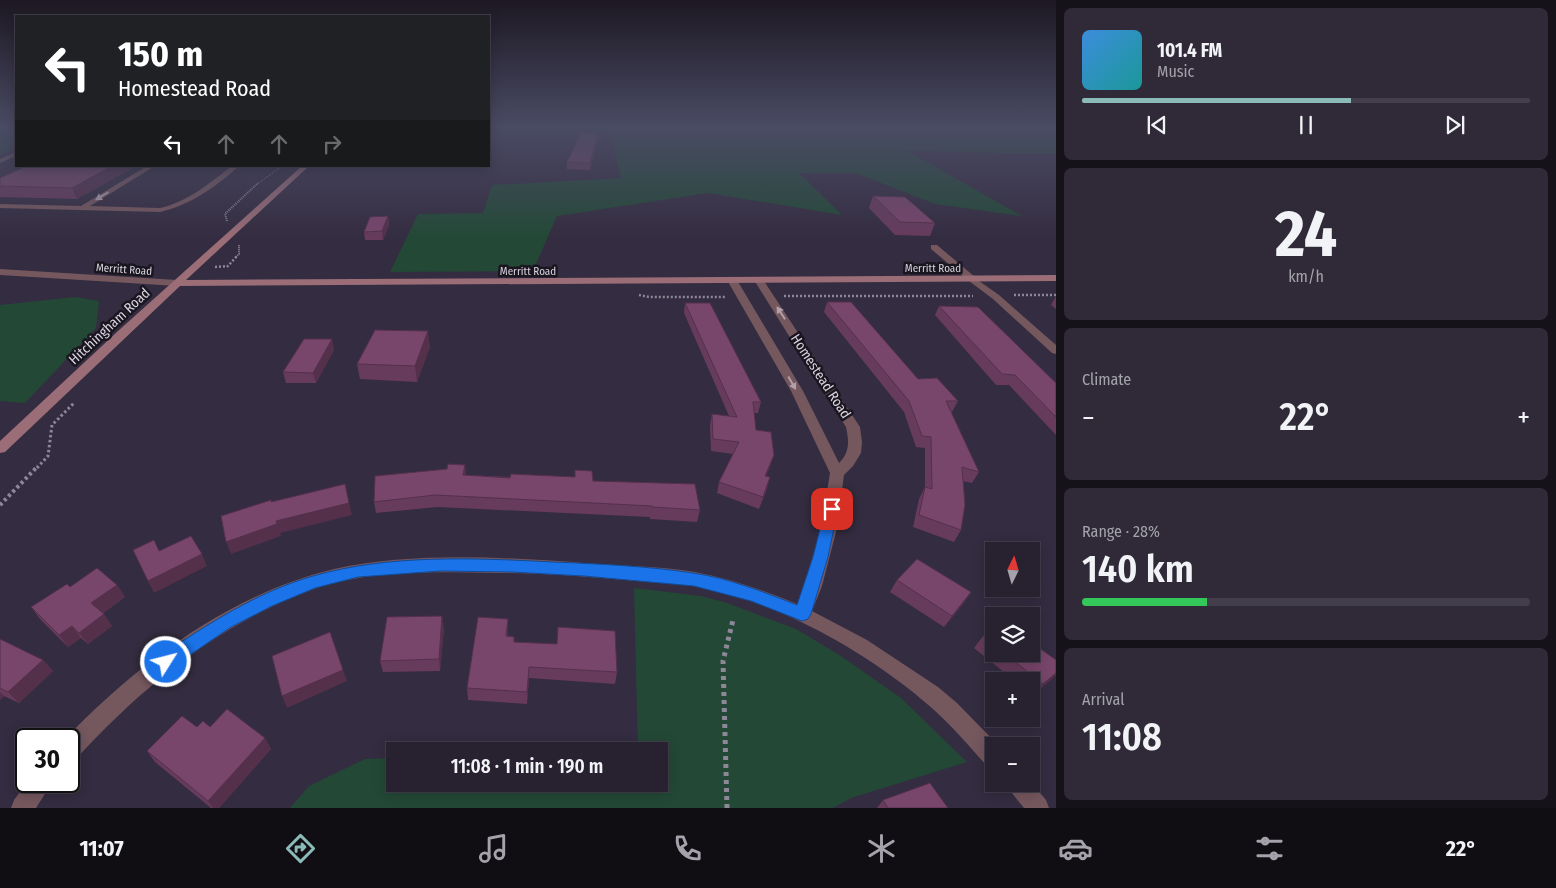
<!DOCTYPE html>
<html lang="en">
<head>
<meta charset="utf-8">
<style>
	body { margin:0; font-family:"Fira Sans Condensed",sans-serif; background:#2f2938; color:#f1f3f6; height:100vh; display:flex; flex-direction:column; font-size:19px; white-space:nowrap }
	* { box-sizing:border-box; margin:0 }
	p { font-size:16px; color:#a4a3ab }
	.icon { flex:none; width:28px; height:28px; fill:none; stroke:currentColor; stroke-width:2; stroke-linecap:round; stroke-linejoin:round }
	.map { position:relative; flex:1; overflow:hidden }
	.drawer { display:flex; flex-direction:column; gap:8px; padding:8px; background:#15121a; width:500px }
	.drawer>* { flex:none }
	.guide { position:absolute; left:15px; top:15px; width:475px; height:152px; border-radius:0px; box-shadow:0 2px 12px #0003,0 0 0 1px #433e4c; background:#202124; color:#fff; overflow:hidden }
	.needle { width:32px; rotate:5deg }
	.tools { position:absolute; left:985px; top:542px; display:grid; gap:10px }
	.tools a { display:grid; place-items:center; width:55px; height:55px; border-radius:0px; background:#272130; box-shadow:0 2px 12px #0003,0 0 0 1px #433e4c; font-size:25px }
	.speed { position:absolute; left:15px; top:728px; display:flex; gap:10px; font-size:25px; font-weight:700; text-align:center }
	.speed>* { display:grid; place-content:center; width:65px; height:65px; border-radius:50%; background:#272130; box-shadow:0 2px 12px #0003,0 0 0 1px #433e4c; line-height:1 }
	.speed .limit { border:2px solid #111; border-radius:8px; background:#fff; color:#111 }
	.pin { position:absolute; display:grid; place-items:center; width:42px; height:42px; color:#fff; margin:-21px; border-radius:10px; box-shadow:0 2px 8px #0006 }
	.me { position:absolute; width:55px; margin:-28px; rotate:54deg; stroke-linejoin:round; filter:drop-shadow(0 0 4px #0008) }
	.turn { display:flex; align-items:center; gap:18px; height:105px; padding:0 20px; font-size:22px }
	.turn .icon { width:65px; height:65px; stroke-width:2.5 }
	.turn b { display:block; font-size:35px; line-height:42px }
	.lanes { display:flex; align-items:center; height:48px; padding:0 20px; background:#0003; justify-content:center; gap:25px; direction:ltr }
	.lanes .off { opacity:.35 }
	.big { font-size:38px; font-weight:600; line-height:1.1 }
	.drawer .widget { flex:1; display:flex; flex-direction:column; justify-content:center; gap:8px; min-width:0; padding:0 18px; border-radius:8px; background:#2f2938 }
	.drawer .dial { align-items:center; gap:0 }
	.dial b { font-size:65px; line-height:1 }
	.song { display:flex; align-items:center; gap:15px }
	.cover { width:60px; height:60px; border-radius:8px; background:linear-gradient(135deg,hsl(210 70% 55%),hsl(180 70% 35%)) }
	.played { height:5px; border-radius:2px; background:linear-gradient(90deg,#8bbbb9 60%,#433e4c 60%) }
	.keys { display:flex; justify-content:space-around; direction:ltr }
	.heat { display:flex; justify-content:space-between; align-items:center; font-size:28px; direction:ltr }
	.charge { height:8px; border-radius:4px; background:linear-gradient(90deg,#34c759 28%,#433e4c 0) }
	.trip { position:absolute; left:386px; top:742px; width:282px; height:50px; border-radius:0px; background:#272130; box-shadow:0 2px 12px #0003,0 0 0 1px #433e4c; font-weight:600; line-height:50px; text-align:center }
	.menu { display:flex; height:80px; justify-content:space-around; align-items:center; background:#100d13; color:#a4a3ab }
	.menu .icon { width:35px; height:35px }
	.menu .current { color:#8bbbb9 }
	.menu b { font-size:22px; color:#f1f3f6 }
	main { display:flex; flex:1; min-height:0 }
	.map>svg:first-child { display:block }
	.green { fill:#234836 }
	.lines { fill:none; stroke-linecap:round; stroke-linejoin:round }
	.path-far5 { stroke:#8d8797; stroke-width:1; stroke-dasharray:1 1; stroke-linecap:butt }
	.path-far4 { stroke:#8d8797; stroke-width:2; stroke-dasharray:1 1; stroke-linecap:butt }
	.path-far3 { stroke:#8d8797; stroke-width:2.5; stroke-dasharray:2 2; stroke-linecap:butt }
	.path-far2 { stroke:#8d8797; stroke-width:3; stroke-dasharray:2.5 2.5; stroke-linecap:butt }
	.path-far1 { stroke:#8d8797; stroke-width:4; stroke-dasharray:3 3; stroke-linecap:butt }
	.path { stroke:#8d8797; stroke-width:5; stroke-dasharray:4 4; stroke-linecap:butt }
	.lane { fill:#75575e; fill-rule:evenodd }
	.street { fill:#75575e; fill-rule:evenodd }
	.secondary { fill:#9a6d77; fill-rule:evenodd }
	.wall { fill:#673b5c }
	.shaded-wall { fill:#54304b }
	.building { fill:#78456b; stroke:#54304b }
	.oneway { fill:#b0a1ac }
	.route { fill:#1a73e8; stroke:#114b97 }
	.labels { text-anchor:middle; stroke-width:5; stroke-linejoin:round; paint-order:stroke }
	.far-street-label { font-size:11px; fill:#d8d3e0; stroke:#1a161f }
	.street-label { font-size:14px; fill:#d8d3e0; stroke:#1a161f }
</style>
</head>
<body>
<main>
<div class="map">
<svg width="1056" height="808" viewBox="0 0 1056 808">
	<rect width="100%" height="100%" fill="#342c40"/>
	<path class="green" d="M0 127H16V148L0 154Z
		M608 127H1056V154L908 151 1022 216 935 204 856 173H799L842 215 708 193 557 216 533 271 390 272 418 214 483 213 492 185 621 178Z
		M75 297 99 301 96 328 25 403 0 401V305Z
		M634 588 701 596 727 603 796 629 841 656 901 698 967 762 851 798 833 808H290L309 786 365 759 395 758V784H660V751H638Z"/>
	<g class="lines">
		<path class="path-far5" d="M256 185 282 166"/>
		<path class="path-far4" d="M227 221 225 214 258 183
			M236 257 239 254V245"/>
		<path class="path-far3" d="M215 267 228 266
			M227 267 237 256
			M639 295 649 297H725
			M1014 295H1056
			M784 296H973"/>
		<path class="path-far2" d="M37 468 48 456 52 425 75 402"/>
		<path class="path-far1" d="M0 505 38 466"/>
		<path class="path" d="M727 808 723 661 733 620"/>
		<path class="lane" d="M16 152V156L0 163V159Z
			M147 166H155L90 206 160 208C188 202 209 183 232 166H239C216 187 190 205 160 212L0 208V204L81 206Z
			M931 245H937L975 277V281H969L931 249Z"/>
		<path class="street" d="M0 269 177 280 182 283 177 286 0 275Z
			M972 276 999 295 1056 345V354L1052 353 993 299 969 281 967 279Z
			M732 277 737 280 803 391 839 463C850 452 849 441 846 427L754 280 756 278H762L860 427 862 442 861 453 853 466 844 475 837 528 822 586 812 611 867 640 938 687 957 703 999 746H994V768L986 765C969 746 952 726 933 709 870 653 776 600 693 586 674 583 655 583 636 581 590 577 544 573 497 573 437 572 372 569 314 589 220 623 143 686 77 758L69 761V739H65C138 663 230 594 334 569 409 552 507 557 584 563 619 566 661 566 695 572 730 579 764 590 797 604L804 586 821 528 830 473 791 391 727 280Z
			M28 781H53L36 808H11L14 800Z
			M1031 782 1046 800 1049 808H1024L1011 792 1008 784H1031Z"/>
		<path class="secondary" d="M302 166H309L186 280 1056 275V281L180 286 5 452 0 453V441L118 331Z"/>
	</g>
	<path class="wall" d="M598 140 590 170 567 169V162Z
		M27 166H136L77 199 0 197V178Z
		M873 196 935 223 930 236 895 235 869 208Z
		M388 216 389 225 383 240H365L364 232Z
		M1056 296V309L1051 305Z
		M827 302 918 379 958 401 952 412H951L979 472 972 483 963 481 961 530 954 542 913 527 919 499 925 487V448L916 447 904 412 824 312Z
		M685 303 761 402 758 413H754L756 430 774 455 766 476 767 489 759 509 717 493 719 482 733 454 711 451 710 425 712 414 729 416 684 313Z
		M939 306 1056 383V435L1009 385H996L935 315Z
		M332 339 334 350 316 383H286L283 372Z
		M430 347 417 382 360 379 357 364Z
		M465 465 466 475 593 481 700 510 697 522 650 519V517L437 507 376 513 374 502 447 469Z
		M897 580 971 592 963 604 944 627 890 592Z
		M117 585 125 597 103 613 112 626 88 644 81 638 68 647 40 619 31 607 70 587Z
		M508 619V636L514 637V642L617 672 615 684 529 678 527 704 468 700 467 688Z
		M444 628 440 671 383 672 380 661Z
		M994 629V654H1031L1053 678 1033 695 1031 694V681H1015L974 648 983 636Z
		M0 639 43 660 53 671 19 703 4 696 0 700Z
		M197 727H210L265 738 271 749 219 808H211L155 762 147 751Z
		M883 800 948 808H877Z"/>
	<path class="shaded-wall" d="M598 133V140L590 170V163Z
		M112 166H136L77 199 72 188Z
		M388 216 389 225 383 240 382 231Z
		M428 331 430 347 417 382 415 366Z
		M332 339 334 350 316 383 313 373Z
		M774 455 770 467 762 487 765 476Z
		M465 465 466 477 463 475Z
		M770 477 767 489 759 509 763 497Z
		M345 484 352 515 280 533 281 536 231 554 226 542Z
		M202 554 207 566 154 593 148 581Z
		M117 585 125 597 99 615 91 603Z
		M971 592 963 604 944 627 952 616Z
		M104 614 112 626 88 644 79 633Z
		M442 616 444 628 440 671 439 659Z
		M508 619V631L507 648 506 636Z
		M72 626 81 638 68 647 59 635Z
		M43 660 53 671 19 703 8 692Z
		M529 667V678L527 704V692Z
		M343 670 347 681 287 708 282 696Z
		M1056 673V675L1053 678 1033 695 1043 684Z
		M0 692 4 696 0 700Z
		M265 738 271 749 219 808H213L208 801Z"/>
	<path class="building" d="M581 133H598L590 163 567 162Z
		M27 166H112L72 188 0 186V178Z
		M873 196 905 197 935 223 900 222Z
		M388 216 382 231 364 232 370 217Z
		M827 302H851L918 379 937 378 958 401H946L979 472 962 467 965 505 961 530 919 515 925 487 932 489 931 437 922 436 909 401Z
		M685 303H710L761 402H753L756 430 771 432 774 455 765 476 770 477 763 497 719 482 739 442 713 439 712 414 737 417Z
		M939 306 978 307 1056 383V417L1015 375 1002 374Z
		M375 330 428 331 415 366 357 364Z
		M304 339H332L313 373 283 372Z
		M448 464 465 465 463 475 510 478 511 474 575 477V470L592 471 593 481 695 484 700 510 652 507V506L435 495 374 502 375 476 447 469Z
		M345 484 349 503 276 521 277 524 226 542 221 516 271 500V502Z
		M191 536 202 554 148 581 133 550 154 540 159 551Z
		M917 559 971 592 952 616 897 580Z
		M97 568 117 585 91 603 104 614 79 633 72 626 59 635 31 607 67 584 70 587Z
		M1016 612 1022 616H1011Z
		M442 616 439 659 380 661 387 617Z
		M478 617 508 619 506 636 514 637V642L557 644 558 627 615 631 617 672 529 667 527 692 467 688Z
		M1031 623 1038 628 1031 634Z
		M994 629V645L983 636Z
		M330 632 343 670 282 696 272 656Z
		M0 639 43 660 8 692 0 688Z
		M1031 642 1056 660V673L1043 684 1005 654H1031Z
		M227 709 265 738 208 801 147 751 182 716 197 727 203 721 210 727Z
		M930 783 948 808H888L883 800Z"/>
	<defs><path id="oneway-solid" d="M-6-.8H1V-3.2L6.5 0L1 3.2V.8H-6Z" transform="scale(1.25)"/></defs>
	<g class="oneway">
		<use href="#oneway-solid" transform="translate(102 196) rotate(149)"/>
		<use href="#oneway-solid" transform="translate(781 313) rotate(-123)"/>
		<use href="#oneway-solid" transform="translate(792 383) rotate(60)"/>
	</g>
	<linearGradient id="sky" x2="0" y2="1"><stop stop-color="#1d1823"/><stop offset="0.53" stop-color="#4a4b64"/><stop offset="1" stop-color="#4a4b64" stop-opacity="0"/></linearGradient>
	<rect width="1056" height="240" fill="url(#sky)"/>
	<path class="route" d="M832 504 836 506 838 509 828 557 811 614 808 619 802 621 751 601 694 586 584 576 512 572 441 571 358 577 315 588 272 606 231 627 172 667 166 670 160 667 157 662 160 656C208 624 257 592 313 576 390 554 474 558 553 562 599 564 647 566 693 573 728 578 764 592 797 605L813 557 825 509 827 506Z"/>
	<g class="labels">
		<g class="far-street-label">
			<text x="933" y="272">Merritt Road</text>
			<text transform="translate(124 269) rotate(4)" y="4">Merritt Road</text>
			<text x="528" y="275">Merritt Road</text>
		</g>
		<g class="street-label">
			<text transform="translate(109 326) rotate(-43)" y="5">Hitchingham Road</text>
			<text transform="translate(821 376) rotate(57)" y="5">Homestead Road</text>
		</g>
	</g>
</svg>
<div class="tools">
<a><svg class="needle" viewBox="-14 -14 28 28"><path d="M0-13l5 13h-10z" fill="#e53935"/><path d="M0 13l5-13h-10z" fill="#a4a3ab"/></svg></a>
<a><svg class="icon" aria-label="layers" viewBox="0 0 24 24"><path d="M12 4l9 5-9 5-9-5zM3 14l9 5 9-5"/></svg></a>
<a>+</a>
<a>−</a>
</div>
<div class="speed"><div class="limit">30</div></div>
<div class="pin" style="left:832px;top:509px;background:#d93025"><svg class="icon" aria-label="arrive" viewBox="0 0 24 24"><path d="M6 21V4h12l-3 4 3 4H6"/></svg></div>
<svg class="me" style="left:166px;top:662px" viewBox="-20 -20 40 40"><circle r="17" fill="#1a73e8" stroke="#fff" stroke-width="3"/><path d="M0-11L8 9 0 5-8 9z" fill="#fff"/></svg>
<div class="trip">11:08 · 1 min · 190 m</div>
<div class="guide">
<div class="turn"><svg class="icon" aria-label="left" viewBox="0 0 24 24"><path d="M17 20v-9H6M10 6l-5 5 5 5"/></svg><div><b>150 m</b>Homestead Road</div></div>
<div class="lanes"><svg class="icon" aria-label="left" viewBox="0 0 24 24"><path d="M17 20v-9H6M10 6l-5 5 5 5"/></svg><svg class="icon off" aria-label="ahead" viewBox="0 0 24 24"><path d="M12 20V5M6 11l6-6 6 6"/></svg><svg class="icon off" aria-label="ahead" viewBox="0 0 24 24"><path d="M12 20V5M6 11l6-6 6 6"/></svg><svg class="icon off" aria-label="right" viewBox="0 0 24 24"><path d="M7 20v-9h11M14 6l5 5-5 5"/></svg></div>
</div>
</div>
<section class="drawer">
<div class="widget">
<div class="song"><i class="cover"></i><div><b>101.4 FM</b><p>Music</p></div></div>
<div class="played"></div>
<div class="keys"><svg class="icon" aria-label="previous" viewBox="0 0 24 24"><path d="M18 5L8 12l10 7zM5 5v14"/></svg><svg class="icon" aria-label="pause" viewBox="0 0 24 24"><path d="M8 5v14M16 5v14"/></svg><svg class="icon" aria-label="next" viewBox="0 0 24 24"><path d="M6 5l10 7-10 7zM19 5v14"/></svg></div>
</div>
<div class="widget dial"><b>24</b><p>km/h</p></div>
<div class="widget"><p>Climate</p>
<div class="heat"><a>−</a><b class="big">22°</b><a>+</a></div>
</div>
<div class="widget"><p>Range · 28%</p><b class="big">140 km</b><div class="charge"></div></div>
<div class="widget"><p>Arrival</p><b class="big">11:08</b></div>
</section>
</main>
<nav class="menu">
<b>11:07</b>
<svg class="icon current" aria-label="directions" viewBox="0 0 24 24"><path d="M12 3l9 9-9 9-9-9zM9 14v-3h6M13 9l2 2-2 2"/></svg>
<svg class="icon" aria-label="music" viewBox="0 0 24 24"><path d="M9 18V5l10-2v13"/><circle cx="6" cy="18" r="3"/><circle cx="16" cy="16" r="3"/></svg>
<svg class="icon" aria-label="phone" viewBox="0 0 24 24"><path d="M5 4h4l2 5-3 2q2 4 5 5l2-3 5 2v4C11 20 4 13 5 4z"/></svg>
<svg class="icon" aria-label="climate" viewBox="0 0 24 24"><path d="M12 3v18M4 7l16 10M4 17L20 7"/></svg>
<svg class="icon" aria-label="car" viewBox="0 0 24 24"><path d="M5 17H2v-5l4-1 3-4h7l3 4 3 1v5h-3M9 17h6M6 11h13"/><circle cx="7" cy="17" r="2"/><circle cx="17" cy="17" r="2"/></svg>
<svg class="icon" aria-label="filters" viewBox="0 0 24 24"><path d="M4 7h16M4 17h16"/><circle cx="9" cy="7" r="2"/><circle cx="15" cy="17" r="2"/></svg>
<b>22°</b>
</nav>
</body>
</html>
